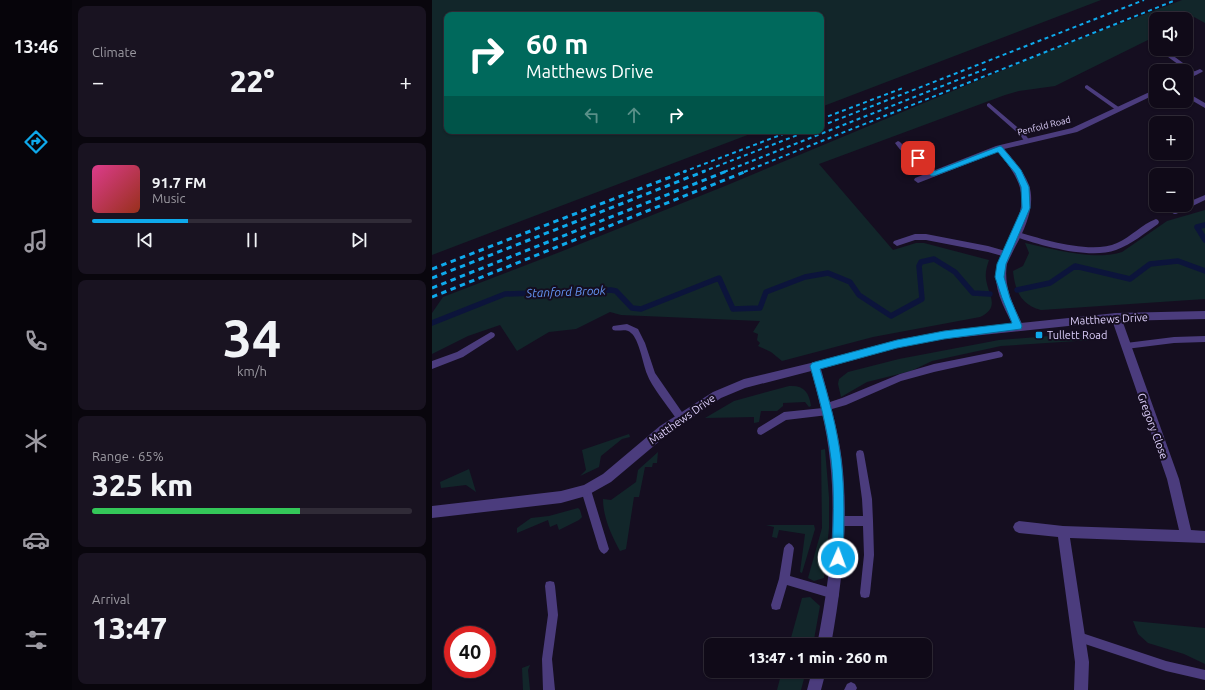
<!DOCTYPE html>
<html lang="en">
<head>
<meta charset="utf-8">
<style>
	body { margin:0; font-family:Ubuntu,sans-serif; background:#191321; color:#f1f3f6; height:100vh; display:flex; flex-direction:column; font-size:15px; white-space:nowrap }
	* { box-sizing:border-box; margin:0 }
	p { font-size:13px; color:#9c9aa2 }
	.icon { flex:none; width:22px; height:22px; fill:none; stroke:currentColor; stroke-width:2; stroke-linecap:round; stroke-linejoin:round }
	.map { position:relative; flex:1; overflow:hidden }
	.drawer { display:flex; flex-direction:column; gap:6px; padding:6px; background:#09060d; width:360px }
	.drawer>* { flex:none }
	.hud { position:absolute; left:12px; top:12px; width:380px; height:122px; border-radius:8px; box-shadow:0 1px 3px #0004,0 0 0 1px #302b37; background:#00695c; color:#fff; overflow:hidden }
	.tools { position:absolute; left:717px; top:12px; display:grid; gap:8px }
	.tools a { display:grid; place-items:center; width:44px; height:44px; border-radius:8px; background:#100a18; box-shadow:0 1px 3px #0004,0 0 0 1px #302b37; font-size:20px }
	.speed { position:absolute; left:12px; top:626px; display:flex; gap:8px; font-size:20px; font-weight:700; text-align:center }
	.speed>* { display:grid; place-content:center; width:52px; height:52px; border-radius:50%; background:#100a18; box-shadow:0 1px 3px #0004,0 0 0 1px #302b37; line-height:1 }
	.speed .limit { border:6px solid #d22; background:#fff; color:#111 }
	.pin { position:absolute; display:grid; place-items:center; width:34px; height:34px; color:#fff; margin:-17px; border-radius:8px; box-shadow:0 2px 6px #0006 }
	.me { position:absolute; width:44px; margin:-22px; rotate:2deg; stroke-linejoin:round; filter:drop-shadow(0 0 3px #0008) }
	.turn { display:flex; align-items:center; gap:14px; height:84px; padding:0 16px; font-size:18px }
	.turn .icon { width:52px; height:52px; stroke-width:2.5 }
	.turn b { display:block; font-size:28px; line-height:34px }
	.lanes { display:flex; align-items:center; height:38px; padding:0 16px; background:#0003; justify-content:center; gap:20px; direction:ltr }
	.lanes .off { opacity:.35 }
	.big { font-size:30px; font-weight:800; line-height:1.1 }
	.drawer .card { flex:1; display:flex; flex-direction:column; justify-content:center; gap:6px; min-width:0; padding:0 14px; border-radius:8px; background:#191321 }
	.drawer .dial { align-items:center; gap:0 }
	.dial b { font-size:52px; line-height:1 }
	.song { display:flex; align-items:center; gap:12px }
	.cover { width:48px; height:48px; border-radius:6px; background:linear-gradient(135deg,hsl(330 70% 55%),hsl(10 70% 35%)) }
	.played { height:4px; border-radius:2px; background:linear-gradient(90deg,#0ea9eb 30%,#302b37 30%) }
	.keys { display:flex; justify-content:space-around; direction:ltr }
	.heat { display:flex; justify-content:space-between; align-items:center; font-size:22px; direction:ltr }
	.charge { height:6px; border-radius:3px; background:linear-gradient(90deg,#34c759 65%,#302b37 0) }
	.trip { position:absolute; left:272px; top:638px; width:228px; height:40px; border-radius:8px; background:#100a18; box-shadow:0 1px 3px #0004,0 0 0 1px #302b37; font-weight:800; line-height:40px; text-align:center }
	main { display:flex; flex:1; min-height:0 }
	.dock { display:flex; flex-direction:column; width:72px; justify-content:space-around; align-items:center; background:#06040a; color:#9c9aa2 }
	.dock .icon { width:28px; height:28px }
	.dock .selected { color:#0ea9eb }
	.dock b { font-size:18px; color:#f1f3f6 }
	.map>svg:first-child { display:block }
	.green { fill:#12262a }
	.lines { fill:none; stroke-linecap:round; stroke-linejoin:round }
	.stream { stroke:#0c143b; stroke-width:5.5 }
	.service { fill:#4b3c7d; fill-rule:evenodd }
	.minor { fill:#4b3c7d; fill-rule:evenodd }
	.tertiary { fill:#4b3c7d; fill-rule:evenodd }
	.rail-far1 { stroke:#0ea9eb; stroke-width:2; stroke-dasharray:4 3.5; stroke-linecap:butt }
	.rail { stroke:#0ea9eb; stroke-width:3; stroke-dasharray:5.5 4.5; stroke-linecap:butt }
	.route { fill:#0ea9eb; stroke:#096e99 }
	.poi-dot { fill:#0ea9eb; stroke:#150e20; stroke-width:1.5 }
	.labels { text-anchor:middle; stroke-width:4; stroke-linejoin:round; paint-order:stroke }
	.far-street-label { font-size:9px; fill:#ded0fc; stroke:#150e20 }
	.street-label { font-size:11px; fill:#ded0fc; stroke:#150e20 }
	.poi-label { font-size:11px; fill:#ded0fc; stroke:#150e20; text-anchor:start }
	.water-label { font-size:12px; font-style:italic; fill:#6596f6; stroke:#150e20 }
</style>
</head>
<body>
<main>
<nav class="dock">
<b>13:46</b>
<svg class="icon selected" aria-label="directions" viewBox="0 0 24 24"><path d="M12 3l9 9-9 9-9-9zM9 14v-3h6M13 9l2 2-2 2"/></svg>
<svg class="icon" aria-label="music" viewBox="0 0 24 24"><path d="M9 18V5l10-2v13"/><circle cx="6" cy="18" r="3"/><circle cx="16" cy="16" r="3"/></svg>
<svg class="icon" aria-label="phone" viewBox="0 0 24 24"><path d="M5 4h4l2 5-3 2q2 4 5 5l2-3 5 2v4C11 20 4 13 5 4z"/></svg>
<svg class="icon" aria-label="climate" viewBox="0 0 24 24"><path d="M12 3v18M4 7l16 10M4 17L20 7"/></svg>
<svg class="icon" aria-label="car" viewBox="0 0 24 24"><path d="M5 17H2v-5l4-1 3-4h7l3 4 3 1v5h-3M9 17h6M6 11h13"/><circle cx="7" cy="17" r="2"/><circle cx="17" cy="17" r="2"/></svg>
<svg class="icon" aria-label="filters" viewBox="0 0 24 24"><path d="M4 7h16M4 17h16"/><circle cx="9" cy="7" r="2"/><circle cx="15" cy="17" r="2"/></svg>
</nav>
<section class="drawer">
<div class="card"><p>Climate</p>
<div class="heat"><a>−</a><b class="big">22°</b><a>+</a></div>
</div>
<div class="card">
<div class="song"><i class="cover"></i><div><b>91.7 FM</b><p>Music</p></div></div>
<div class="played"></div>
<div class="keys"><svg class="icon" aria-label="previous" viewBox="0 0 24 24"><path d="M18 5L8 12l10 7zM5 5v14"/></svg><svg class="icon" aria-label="pause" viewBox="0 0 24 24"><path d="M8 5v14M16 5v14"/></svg><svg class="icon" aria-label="next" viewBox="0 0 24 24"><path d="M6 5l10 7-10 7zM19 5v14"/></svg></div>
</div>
<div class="card dial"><b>34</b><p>km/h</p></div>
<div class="card"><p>Range · 65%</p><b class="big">325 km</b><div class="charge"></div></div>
<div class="card"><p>Arrival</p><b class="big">13:47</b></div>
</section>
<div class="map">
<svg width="773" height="690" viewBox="0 0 773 690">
	<rect width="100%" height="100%" fill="#150e20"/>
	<path class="green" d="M0 0H669L389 107V15H15V131H326L0 255Z
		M750 0H773V23L762 17 754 21V19H724V36L623 86 587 91 573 95 387 164 461 250 484 243H492L557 260C555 266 553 272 554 279 556 295 569 307 548 317L441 337 350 361 339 352 326 346 328 343 325 340 326 334 321 332 328 321 189 315 178 312 144 329 117 332 85 351 68 325 36 336 0 354V313L11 297 128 252 293 186 614 52Z
		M773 210V299L609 310C589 305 583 291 581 271L591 266 597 253 593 243C620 249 663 261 690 252L735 221Z
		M668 332 675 339 569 346 500 361 479 371 435 382 409 397 406 384 407 379 416 372 467 359 567 340Z
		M357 386C372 385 377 392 379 406L377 407 373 402 351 403V406L345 411H329L327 422 322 423V417L273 418 302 401Z
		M197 434 198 437 190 439 169 456 167 467 148 476 154 470 150 450Z
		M393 449 397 497V528L392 578 382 581 376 578 390 528 389 450Z
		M226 452 225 463H221L220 467H213L207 497H202L194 549 188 551C180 536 171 518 171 499L179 500 204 482 206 470Z
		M37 469 44 492 34 485 9 488 8 482Z
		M146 508 148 510 150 517 147 520 127 530 125 524 118 527 116 520 85 533V528L99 518 117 516Z
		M334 525H382L383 529 370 573 368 572 373 534 347 530 345 538 340 537 342 527Z
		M378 597 388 606 381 645H357L370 598Z
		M701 621 773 628V664L752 654 716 643 706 634Z
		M98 665 96 670 98 690H91L90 668Z
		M350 671H374L369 690H345Z"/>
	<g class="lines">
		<path class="stream" d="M773 225 765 227 773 240
			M585 290 618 283 643 266 698 279 718 264 746 261 773 271
			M0 323 73 294 179 290 184 291 200 308 209 309 287 278 301 309 328 308 334 292 373 277 396 273 418 282 427 295 459 316 490 299 487 266 489 262 502 259 523 272 541 293 558 294"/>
		<path class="service" d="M717 43 724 45V49L717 45Z
			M725 49H732L766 74 761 75Z
			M655 85 688 108V110H684L653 88V86Z
			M557 103 592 133 598 141 597 142H593L588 135 555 106V104Z
			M466 141 468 142 478 152 488 156V160C477 161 469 151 463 143Z
			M773 195V200L744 214H742L739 212C742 208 749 205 754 205V203Z
			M724 219 726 220 727 222 726 224C713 233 700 244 684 250 657 260 607 245 581 236L579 234 583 231C608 239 660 255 685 243 699 237 710 224 724 219Z
			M483 234H494L556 246 577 252 578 254 574 257 556 252 494 240H483L465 246 461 243 462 241Z
			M195 324 206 329 213 343 223 373 252 415 253 418 252 421 249 422 246 421C238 409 219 386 215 374 211 364 207 339 199 333 194 328 187 332 181 330L180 328 181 326Z
			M59 332 62 333 63 335 62 337 31 357 0 369V361L25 352Z
			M773 336V342L742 343 694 349 691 348 690 346 691 344 694 343 742 337Z
			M567 351 570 353 571 355 570 357 502 372 469 381 414 405 400 409 399 414 396 415 354 420 329 435 326 434 325 431 326 428 352 412 391 408 392 404 410 398 468 374 502 364Z
			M428 450 431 451 432 454 440 499 441 521 442 555 438 593 437 597 433 598 429 597 428 593 432 555 431 526H407L404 524 402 521 404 518 407 516H431L430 499 424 454 425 451Z
			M154 485 157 487 159 490 177 549 175 552 172 554 169 552 167 549 149 490 151 487Z
			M357 543 360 545 362 548 358 576 406 590 407 594 406 598 402 599 355 585 348 609 344 610 340 609 339 605 347 579 352 548 354 545Z
			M118 581 122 582 123 586 126 615 120 659 123 690H111L110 659 116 615 113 586 114 582Z
			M647 632 734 661 773 670V680L734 671 647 642 643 641 642 637 643 633Z
			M419 682 423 684 425 688 424 690H412L415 684Z"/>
		<path class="minor" d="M768 69 771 71 770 72 754 80V75Z
			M724 89V94L645 132 572 149C582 160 592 172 597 185 606 212 585 241 575 264 571 287 582 306 591 326L589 329 586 330 583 329C574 312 562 291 564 271 565 261 571 252 576 243 596 201 595 187 566 152L486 183 482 180 483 178 496 173 482 158 483 156H489L503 170 564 146 640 128Z
			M754 92 773 103V108L754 97Z
			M684 313 687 314 689 317 747 479 759 530 773 531V543L638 538 657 662 656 690H642L643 662 626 537 587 533 583 531 581 527 583 523 587 521 631 526 747 530 735 479 679 317 681 314Z
			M383 362 387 363 388 366 387 369 313 388 289 398 236 434 179 482 154 496 129 503 0 518V506L129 491 152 485 171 474 228 426 281 392 312 379Z"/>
		<path class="tertiary" d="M773 311V319L684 321 512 339 465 348 389 369C397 399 406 429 410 461 417 523 410 584 399 645H385C397 584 405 523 398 461 395 428 386 397 378 366L379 363 465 340 512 331 684 313Z
			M380 671H394L389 690H375Z"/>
		<path class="rail-far1" d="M389 119 471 88
			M389 126 712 0
			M251 172 359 131
			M270 172 376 131
			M292 172 556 68
			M312 172 744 0"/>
		<path class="rail" d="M0 269 254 171
			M0 278 273 171
			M0 288 295 171
			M0 297 315 171"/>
	</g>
	<path class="route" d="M568 146 570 147 589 170 597 187 598 208 574 264 572 277 578 298 590 326 589 329 512 339 465 348 388 369C397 399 405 428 409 459 413 491 412 525 411 558L410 562 406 563 402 562 400 558C401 525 403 492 399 459 395 427 387 397 378 366L380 363 383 362 465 340 512 331 580 323 570 298 563 277 565 264 590 208 589 187 583 173 566 152 502 176H499L482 158 486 155 489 156 503 171Z"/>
	<rect class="poi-dot" x="603" y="331" width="8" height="8" rx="2"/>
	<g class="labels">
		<g class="far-street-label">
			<text transform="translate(612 126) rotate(-14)" y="3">Penfold Road</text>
		</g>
		<g class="street-label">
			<text transform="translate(677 319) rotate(-3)" y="4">Matthews Drive</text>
			<text transform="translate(250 419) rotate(-35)" y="4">Matthews Drive</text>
			<text transform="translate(721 426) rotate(70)" y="4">Gregory Close</text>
		</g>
		<g class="poi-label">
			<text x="615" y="339">Tullett Road</text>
		</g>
		<g class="water-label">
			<text transform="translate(134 292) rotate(-2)" y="4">Stanford Brook</text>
		</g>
	</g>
</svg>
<div class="tools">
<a><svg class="icon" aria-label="sound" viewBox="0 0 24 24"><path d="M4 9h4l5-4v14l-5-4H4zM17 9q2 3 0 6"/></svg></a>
<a><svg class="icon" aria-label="search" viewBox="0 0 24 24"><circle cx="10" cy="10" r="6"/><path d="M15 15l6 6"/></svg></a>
<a>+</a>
<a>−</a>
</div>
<div class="speed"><div class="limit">40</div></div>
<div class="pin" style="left:486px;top:158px;background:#d93025"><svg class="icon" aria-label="arrive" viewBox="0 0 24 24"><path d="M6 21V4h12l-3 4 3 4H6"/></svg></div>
<svg class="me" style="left:406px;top:558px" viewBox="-20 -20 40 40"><circle r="17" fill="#0ea9eb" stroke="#fff" stroke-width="3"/><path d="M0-11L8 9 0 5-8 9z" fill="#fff"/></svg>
<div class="trip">13:47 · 1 min · 260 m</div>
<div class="hud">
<div class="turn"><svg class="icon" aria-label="right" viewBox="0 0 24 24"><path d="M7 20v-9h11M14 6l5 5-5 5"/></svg><div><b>60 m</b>Matthews Drive</div></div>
<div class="lanes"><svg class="icon off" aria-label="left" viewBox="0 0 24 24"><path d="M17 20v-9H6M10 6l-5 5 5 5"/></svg><svg class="icon off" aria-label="ahead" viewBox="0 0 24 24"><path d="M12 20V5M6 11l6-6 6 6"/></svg><svg class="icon" aria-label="right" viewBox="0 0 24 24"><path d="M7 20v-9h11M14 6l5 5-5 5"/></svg></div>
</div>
</div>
</main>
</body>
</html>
